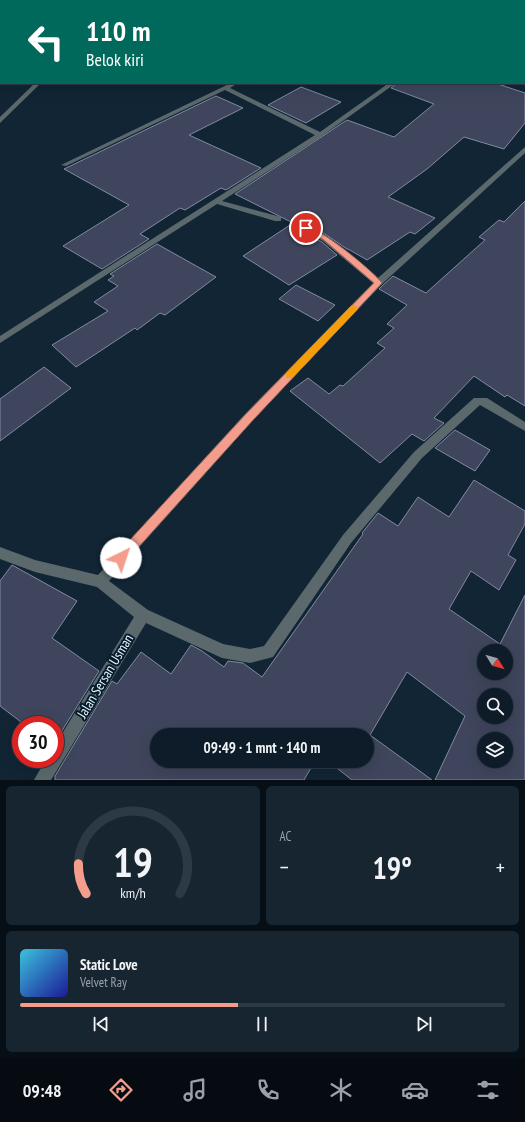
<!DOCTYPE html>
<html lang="id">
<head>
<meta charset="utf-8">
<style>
	body { margin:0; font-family:"PT Sans Narrow",sans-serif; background:#162530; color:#f1f3f6; height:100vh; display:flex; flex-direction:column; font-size:15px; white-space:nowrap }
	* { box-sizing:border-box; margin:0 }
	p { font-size:13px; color:#9aa1a8 }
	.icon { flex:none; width:22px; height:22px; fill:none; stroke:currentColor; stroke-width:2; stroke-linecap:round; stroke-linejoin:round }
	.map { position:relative; height:780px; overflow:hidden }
	.side { display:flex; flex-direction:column; gap:6px; padding:6px; background:#070f16; flex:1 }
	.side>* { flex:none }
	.top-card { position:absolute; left:0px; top:0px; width:525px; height:84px; box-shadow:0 4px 16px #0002,0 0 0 1px #2d3a45; background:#00695c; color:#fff; overflow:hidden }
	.needle { width:26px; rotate:127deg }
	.fabs { position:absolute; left:477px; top:644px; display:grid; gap:8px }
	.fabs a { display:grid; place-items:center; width:36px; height:36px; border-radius:50%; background:#0d1c28; box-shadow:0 4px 16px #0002,0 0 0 1px #2d3a45; font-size:20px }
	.speed { position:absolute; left:12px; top:716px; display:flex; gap:8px; font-size:20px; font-weight:700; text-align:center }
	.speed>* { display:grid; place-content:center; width:52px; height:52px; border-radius:50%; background:#0d1c28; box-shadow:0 4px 16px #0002,0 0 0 1px #2d3a45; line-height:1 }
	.speed .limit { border:6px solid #d22; background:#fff; color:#111 }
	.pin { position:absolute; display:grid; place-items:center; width:34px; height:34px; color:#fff; margin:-17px; border:2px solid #fff; border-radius:50%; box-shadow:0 1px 4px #0007 }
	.me { position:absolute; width:44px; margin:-22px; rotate:41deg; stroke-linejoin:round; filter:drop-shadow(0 0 3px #0008) }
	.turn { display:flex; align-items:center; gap:14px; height:84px; padding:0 20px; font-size:18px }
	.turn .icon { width:52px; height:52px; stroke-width:2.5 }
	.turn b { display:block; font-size:28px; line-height:34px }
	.big { font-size:30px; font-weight:800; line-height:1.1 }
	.side .widget { flex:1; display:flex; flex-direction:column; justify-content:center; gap:6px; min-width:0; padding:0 14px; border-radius:6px; background:#162530 }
	.side .dial { align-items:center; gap:0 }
	.dial svg { height:104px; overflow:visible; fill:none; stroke:#2d3a45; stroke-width:7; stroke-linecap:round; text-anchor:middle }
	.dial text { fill:#f1f3f6; stroke:none }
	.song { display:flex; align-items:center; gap:12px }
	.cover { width:48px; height:48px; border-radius:6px; background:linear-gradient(135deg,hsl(190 70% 55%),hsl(240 70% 35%)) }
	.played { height:4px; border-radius:2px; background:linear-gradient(90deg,#f49d8c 45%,#2d3a45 45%) }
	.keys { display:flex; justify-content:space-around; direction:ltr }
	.heat { display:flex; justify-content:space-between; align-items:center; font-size:22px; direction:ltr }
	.side .tiles { flex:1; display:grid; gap:6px; grid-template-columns:1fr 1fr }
	.widget:last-child { grid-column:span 2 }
	.trip { position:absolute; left:150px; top:728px; width:224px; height:40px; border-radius:20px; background:#0d1c28; box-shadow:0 4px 16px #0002,0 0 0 1px #2d3a45; font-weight:800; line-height:40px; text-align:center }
	.menu { display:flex; height:64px; justify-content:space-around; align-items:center; background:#050b10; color:#9aa1a8 }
	.menu .icon { width:28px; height:28px }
	.menu .active { color:#f49d8c }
	.menu b { font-size:18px; color:#f1f3f6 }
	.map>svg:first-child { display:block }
	.building { fill:#3f455c; stroke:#828aa3; fill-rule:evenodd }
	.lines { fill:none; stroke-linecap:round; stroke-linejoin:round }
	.minor { fill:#5b696d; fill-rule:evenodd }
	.route { fill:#f49d8c; stroke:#9f665b }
	.slow { fill:#f59e0b }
	.labels { text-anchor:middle; stroke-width:4; stroke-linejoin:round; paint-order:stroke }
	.near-street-label { font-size:14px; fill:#e6f3fe; stroke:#071c2b }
</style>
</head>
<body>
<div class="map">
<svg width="525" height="780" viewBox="0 0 525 780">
	<rect width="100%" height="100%" fill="#112535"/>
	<path class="building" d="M397 83H495L525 93V123L504 149 464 137 427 169 388 197 435 218 415 234 410 232 367 260 348 249H347L319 230 302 225 300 226 301 231 322 242 337 255 289 285 243 256 293 223 235 194 347 120 394 137 434 104 391 88Z
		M301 87 341 102 306 123 268 105Z
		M216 96 243 108 189 135 261 168 226 190 221 188 185 210 180 208 140 234 149 239 102 269 63 246 129 205 64 169Z
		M525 201V406L507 395 505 397 474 376 434 418 444 423 424 441 412 434 380 463 290 391 308 378 329 394 340 385 343 386 385 348 377 343 394 328 387 324 407 305 379 289 382 286 393 276 426 293 485 240 479 237 499 220 504 222Z
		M157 244 216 277 165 315 160 313 137 330 135 328 76 367 52 345 108 311 94 302 118 286 108 280 114 276 110 274Z
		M296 285 335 305 318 321 279 299Z
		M44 367 71 388 0 441V399Z
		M455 430 490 450 475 471 435 448Z
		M474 480 525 511V524L508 555 516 560 499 590 471 571 449 609 500 644 525 595V780H435L465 716 407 672 370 735 432 780H352L328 761H367V735H157V761H315L304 780H55V776L112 681 117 684 141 652 171 674 191 645 202 651 224 667 228 661 243 663 262 677 363 534 362 533 378 513 398 526 418 497 449 517ZM484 651H506V673H484ZM484 695H506V717H484ZM484 739H506V761H484Z
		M12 565 77 601 52 638 99 671 55 742V725H25L0 706V581Z"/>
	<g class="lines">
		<path class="minor" d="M39 0H44V1H39Z
			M140 0H145V1Z
			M260 0H266L260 1Z
			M344 0H351V1H344Z
			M371 0H377L371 1Z
			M524 2H525V4H524Z
			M524 58H525V62H524Z
			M35 83H41L0 123V117Z
			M231 83H238L230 88 320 132 389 83H396L322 136 222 201 281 217V221H275L217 204 0 343V336L315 135 225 90 66 166 61 165Z
			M525 147V153L381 285 253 420 109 581 148 610 223 644 250 649 264 646 343 535 414 452 474 398H487L525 422V431L480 405 422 458 351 543 273 657 250 663 222 658 146 623 51 780H34L46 759H55V745L134 617 97 587 35 572 0 559V547L35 560 98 575 245 414 373 283 323 241 302 230V226C318 223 365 267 378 278Z"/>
	</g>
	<path class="route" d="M303 226C316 224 373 271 382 283L253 420 125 562 121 563 117 562 115 558 117 554 246 414 374 283 324 240 303 229Z"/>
	<path class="slow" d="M354 305 358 308 357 310 292 378H286V373L351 306Z"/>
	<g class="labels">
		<g class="near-street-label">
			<text transform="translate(105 676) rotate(-59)" y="5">Jalan Sersan Usman</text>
		</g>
	</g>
</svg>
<div class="fabs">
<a><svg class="needle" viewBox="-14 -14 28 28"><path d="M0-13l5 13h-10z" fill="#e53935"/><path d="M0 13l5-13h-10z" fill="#9aa1a8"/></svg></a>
<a><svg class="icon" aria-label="search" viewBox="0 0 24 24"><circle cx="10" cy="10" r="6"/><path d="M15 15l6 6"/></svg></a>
<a><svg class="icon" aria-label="layers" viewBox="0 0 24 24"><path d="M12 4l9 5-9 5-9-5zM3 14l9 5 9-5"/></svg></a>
</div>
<div class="speed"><div class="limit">30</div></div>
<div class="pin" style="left:306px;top:228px;background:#d93025"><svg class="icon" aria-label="arrive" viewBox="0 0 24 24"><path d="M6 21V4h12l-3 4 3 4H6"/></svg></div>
<svg class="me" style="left:121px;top:558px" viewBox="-20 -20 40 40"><circle r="19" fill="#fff"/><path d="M0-13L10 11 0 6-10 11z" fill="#f49d8c"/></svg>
<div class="trip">09:49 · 1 mnt · 140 m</div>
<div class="top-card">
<div class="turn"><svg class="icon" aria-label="left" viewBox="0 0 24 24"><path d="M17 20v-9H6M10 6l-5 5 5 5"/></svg><div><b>110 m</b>Belok kiri</div></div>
</div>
</div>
<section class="side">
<div class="tiles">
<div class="widget dial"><svg viewBox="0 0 100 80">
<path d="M14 69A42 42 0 1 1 86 69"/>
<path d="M14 69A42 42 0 0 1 8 46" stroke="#f49d8c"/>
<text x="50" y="56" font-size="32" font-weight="700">19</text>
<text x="50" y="72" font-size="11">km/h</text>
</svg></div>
<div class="widget"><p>AC</p>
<div class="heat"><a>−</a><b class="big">19°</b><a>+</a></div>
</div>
<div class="widget">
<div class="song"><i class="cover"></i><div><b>Static Love</b><p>Velvet Ray</p></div></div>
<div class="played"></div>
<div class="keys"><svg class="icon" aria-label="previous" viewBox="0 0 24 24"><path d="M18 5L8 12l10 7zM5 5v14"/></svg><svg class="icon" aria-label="pause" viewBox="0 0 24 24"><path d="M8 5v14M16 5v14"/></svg><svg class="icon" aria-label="next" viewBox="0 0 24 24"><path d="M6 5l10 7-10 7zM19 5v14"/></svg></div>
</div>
</div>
</section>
<nav class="menu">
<b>09:48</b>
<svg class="icon active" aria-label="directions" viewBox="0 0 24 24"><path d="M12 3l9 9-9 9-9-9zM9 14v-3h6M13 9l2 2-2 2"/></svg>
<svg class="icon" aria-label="music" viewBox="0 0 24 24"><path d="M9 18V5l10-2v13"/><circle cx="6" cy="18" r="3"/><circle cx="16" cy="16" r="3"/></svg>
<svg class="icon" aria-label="phone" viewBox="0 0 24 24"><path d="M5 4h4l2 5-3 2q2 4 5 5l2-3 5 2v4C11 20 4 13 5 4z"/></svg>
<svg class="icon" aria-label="climate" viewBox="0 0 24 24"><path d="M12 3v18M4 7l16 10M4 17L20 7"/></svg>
<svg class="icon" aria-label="car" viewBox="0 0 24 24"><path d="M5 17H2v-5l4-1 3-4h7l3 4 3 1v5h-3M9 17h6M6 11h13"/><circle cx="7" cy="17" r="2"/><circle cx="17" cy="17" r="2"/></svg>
<svg class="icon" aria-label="filters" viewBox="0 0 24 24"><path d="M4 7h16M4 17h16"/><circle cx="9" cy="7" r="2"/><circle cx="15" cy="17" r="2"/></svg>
</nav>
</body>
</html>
